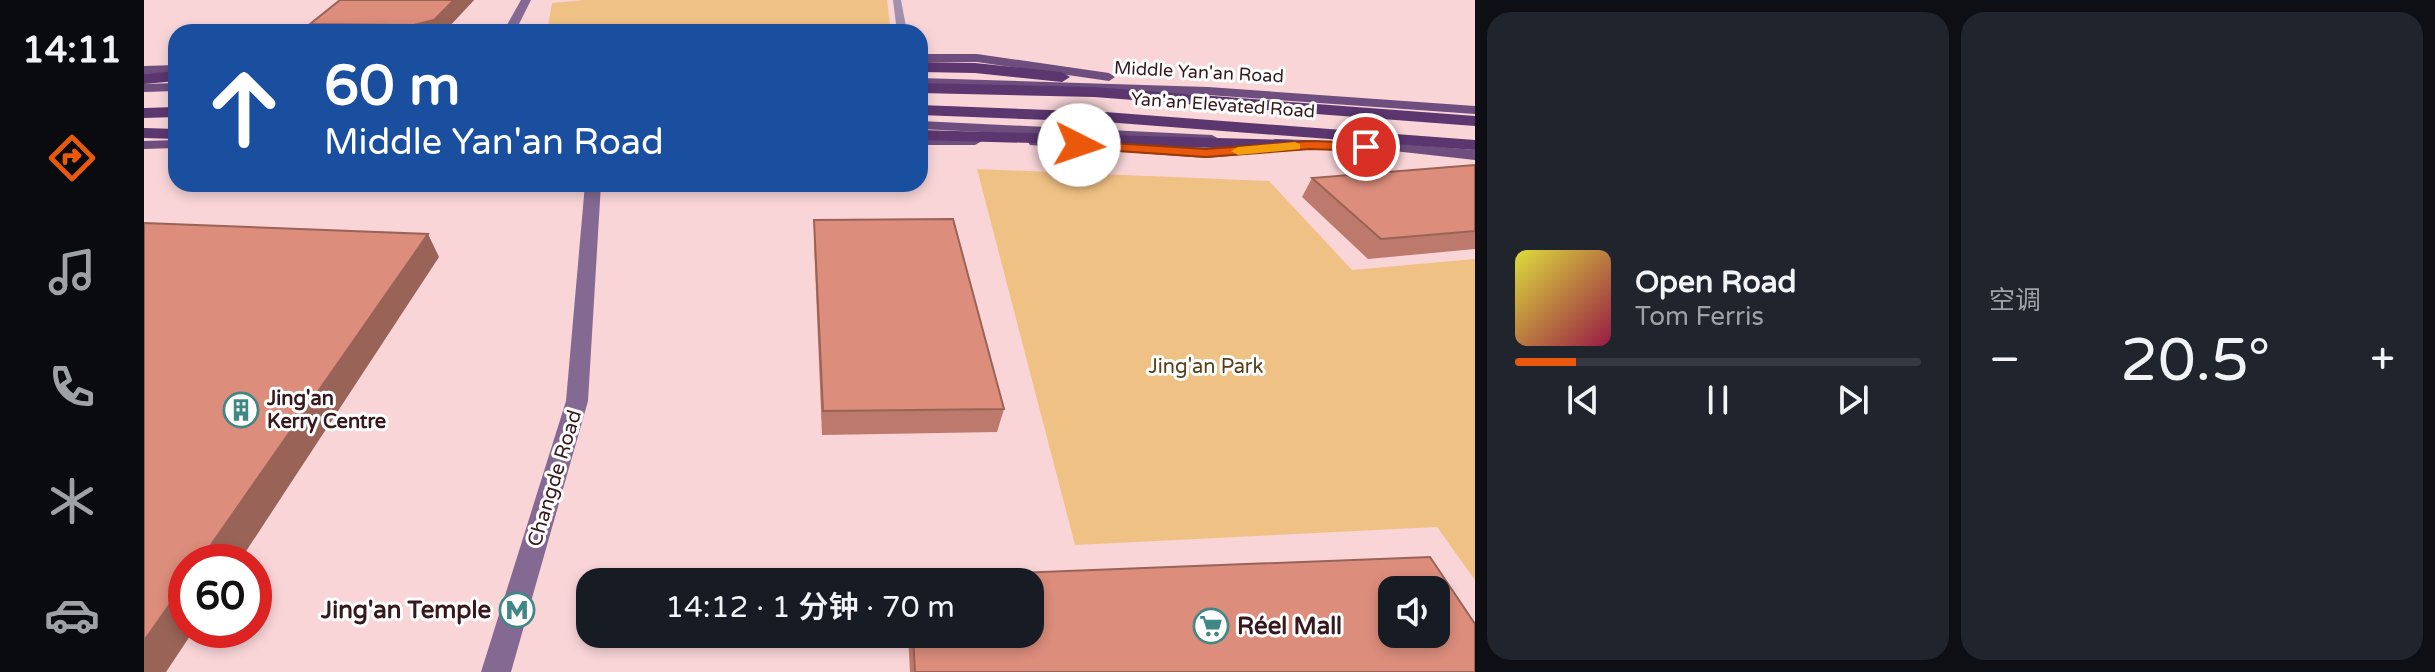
<!DOCTYPE html>
<html lang="zh">
<head>
<meta charset="utf-8">
<style>
	body { margin:0; font-family:"Varela Round","Noto Sans SC",sans-serif; background:#20242c; color:#f1f3f6; height:100vh; display:flex; flex-direction:column; font-size:30px; white-space:nowrap }
	* { box-sizing:border-box; margin:0 }
	p { font-size:26px; color:#9ea1a6 }
	.icon { flex:none; width:44px; height:44px; fill:none; stroke:currentColor; stroke-width:2; stroke-linecap:round; stroke-linejoin:round }
	.map { position:relative; flex:1; overflow:hidden }
	.panel { display:flex; flex-direction:column; gap:12px; padding:12px; background:#0d0f14; width:960px }
	.panel>* { flex:none }
	.top-card { position:absolute; left:24px; top:24px; width:760px; height:168px; border-radius:24px; box-shadow:0 4px 12px #0003; background:#1a4fa0; color:#fff; overflow:hidden }
	.tools { position:absolute; left:1234px; top:576px; display:grid; gap:16px }
	.tools a { display:grid; place-items:center; width:72px; height:72px; border-radius:16px; background:#171b24; box-shadow:0 4px 12px #0003; font-size:40px }
	.speed { position:absolute; left:24px; top:544px; display:flex; gap:16px; font-size:40px; font-weight:700; text-align:center }
	.speed>* { display:grid; place-content:center; width:104px; height:104px; border-radius:50%; background:#171b24; box-shadow:0 4px 12px #0003; line-height:1 }
	.speed .limit { border:12px solid #d22; background:#fff; color:#111 }
	.pin { position:absolute; display:grid; place-items:center; width:68px; height:68px; color:#fff; margin:-34px; border:4px solid #fff; border-radius:50%; box-shadow:0 2px 8px #0007 }
	.me { position:absolute; width:88px; margin:-44px; rotate:94deg; stroke-linejoin:round; filter:drop-shadow(0 0 6px #0008) }
	.turn { display:flex; align-items:center; gap:28px; height:168px; padding:0 24px; font-size:36px }
	.turn .icon { width:104px; height:104px; stroke-width:2.5 }
	.turn b { display:block; font-size:56px; line-height:68px }
	.big { font-size:60px; font-weight:600; line-height:1.1 }
	.panel .widget { flex:1; display:flex; flex-direction:column; justify-content:center; gap:12px; min-width:0; padding:0 28px; border-radius:24px; background:#20242c }
	.song { display:flex; align-items:center; gap:24px }
	.cover { width:96px; height:96px; border-radius:12px; background:linear-gradient(135deg,hsl(60 70% 55%),hsl(340 70% 35%)) }
	.played { height:8px; border-radius:4px; background:linear-gradient(90deg,#ea580c 15%,#363941 15%) }
	.keys { display:flex; justify-content:space-around; direction:ltr }
	.heat { display:flex; justify-content:space-between; align-items:center; font-size:44px; direction:ltr }
	.panel .tiles { flex:1; display:grid; gap:12px; grid-template-columns:repeat(2,1fr) }
	.trip { position:absolute; left:432px; top:568px; width:468px; height:80px; border-radius:24px; background:#171b24; box-shadow:0 4px 12px #0003; font-weight:600; line-height:80px; text-align:center }
	main { display:flex; flex:1; min-height:0 }
	.tab-bar { display:flex; flex-direction:column; width:144px; justify-content:space-around; align-items:center; background:#090b0e; color:#9ea1a6 }
	.tab-bar .icon { width:56px; height:56px }
	.tab-bar .active { color:#ea580c }
	.tab-bar b { font-size:36px; color:#f1f3f6 }
	.map>svg:first-child { display:block }
	.green { fill:#f0c184 }
	.lines { fill:none; stroke-linecap:round; stroke-linejoin:round }
	.lane { fill:#a290ac; fill-rule:evenodd }
	.secondary { fill:#846a92; fill-rule:evenodd }
	.primary { fill:#6e4e7f; fill-rule:evenodd }
	.highway { fill:#5b366f; fill-rule:evenodd }
	.wall { fill:#bd796b; fill-rule:evenodd }
	.shaded-wall { fill:#9a6357 }
	.building { fill:#dc8d7c; stroke:#9a6357; stroke-width:2; fill-rule:evenodd }
	.route { fill:#ea580c; stroke:#983908; stroke-width:2 }
	.slow { fill:#f59e0b }
	.labels { text-anchor:middle; stroke-width:6; stroke-linejoin:round; paint-order:stroke }
	.far-street-label { font-size:18px; fill:#37181c; stroke:#fff }
	.park-label { font-size:20px; fill:#593e19; stroke:#fff }
	.poi-label { font-size:20px; font-weight:bold; fill:#37181c; stroke:#fff; text-anchor:start }
	.street-label { font-size:20px; fill:#37181c; stroke:#fff }
	.near-poi-label { font-size:24px; font-weight:bold; fill:#37181c; stroke:#fff; text-anchor:end }
</style>
</head>
<body>
<main>
<nav class="tab-bar">
<b>14:11</b>
<svg class="icon active" aria-label="directions" viewBox="0 0 24 24"><path d="M12 3l9 9-9 9-9-9zM9 14v-3h6M13 9l2 2-2 2"/></svg>
<svg class="icon" aria-label="music" viewBox="0 0 24 24"><path d="M9 18V5l10-2v13"/><circle cx="6" cy="18" r="3"/><circle cx="16" cy="16" r="3"/></svg>
<svg class="icon" aria-label="phone" viewBox="0 0 24 24"><path d="M5 4h4l2 5-3 2q2 4 5 5l2-3 5 2v4C11 20 4 13 5 4z"/></svg>
<svg class="icon" aria-label="climate" viewBox="0 0 24 24"><path d="M12 3v18M4 7l16 10M4 17L20 7"/></svg>
<svg class="icon" aria-label="car" viewBox="0 0 24 24"><path d="M5 17H2v-5l4-1 3-4h7l3 4 3 1v5h-3M9 17h6M6 11h13"/><circle cx="7" cy="17" r="2"/><circle cx="17" cy="17" r="2"/></svg>
</nav>
<div class="map">
<svg width="1331" height="672" viewBox="0 0 1331 672">
	<rect width="100%" height="100%" fill="#f9d5d8"/>
	<path class="green" d="M440 0H743L747 32H403L408 3Z
		M833 169 1125 181 1208 270 1331 259V580L1293 527 931 545Z"/>
	<g class="lines">
		<path class="lane" d="M749 0H757L763 32H753Z"/>
		<path class="secondary" d="M377 0H387L371 32H359Z
			M441 184H457L444 401 367 672H337L422 401Z"/>
		<path class="primary" d="M776 54H833L965 73 971 77 965 81 833 62H776Z
			M32 65V73L0 74V66Z
			M776 78 1064 87 1331 106V114L1064 95 776 86Z
			M32 83V91L0 92V84Z
			M776 121 1068 135 1075 139 1068 143 776 129Z
			M776 137H831L838 141 831 145H776Z
			M891 138 1062 148 1124 144 1131 139 1250 143 1331 150V160L1250 151 1149 148 1142 151 1062 158 886 145 884 142Z
			M32 140V148L0 149V141Z"/>
		<path class="highway" d="M776 62 831 63 918 72 926 77 918 82 831 73 776 72Z
			M32 71V81L0 84V74Z
			M776 83 950 87 1331 116V126L950 97 776 93Z
			M776 105 961 112 1331 140V150L961 122 776 115Z
			M32 107V117L0 118V108Z
			M0 128 32 129V139L0 138Z
			M776 130 1148 140 1157 145 1148 150 776 140Z"/>
	</g>
	<path class="wall" d="M196 0H330L300 32H170L166 24Z
		M1331 165V249L1224 259 1158 197 1168 178Z
		M670 220 860 409 853 432 678 435 670 244Z
		M1286 557 1331 624V672H766L764 634H886V582H763L765 577ZM1248 590H1292V634H1248Z"/>
	<path class="shaded-wall" d="M310 0H330L300 32H273L270 25Z
		M284 234 295 257 95 562H55Z
		M42 581V630H50L22 672H0V641Z"/>
	<path class="building" d="M196 0H310L290 20 270 25 166 24Z
		M1331 165V231L1237 239 1168 178Z
		M809 219 860 409 679 411 670 220Z
		M0 223 284 234 55 562H42V581L0 641Z
		M1286 557 1331 624V672H771L769 634H886V582H765V577ZM1248 590H1292V634H1248Z"/>
	<path class="route" d="M935 141 1062 149 1166 141 1222 143 1229 147 1222 151 1166 149 1062 157 930 148V142Z"/>
	<path class="slow" d="M1151 142 1156 144V149L1094 155 1087 151 1094 147Z"/>
	<defs>
		<g id="building-ring" transform="scale(1.8)"><circle r="9.5" fill="#fff" stroke="#408786" stroke-width="1.5"/><path d="M-4-6H4V6H1V3H-1V6H-4ZM-2.5-4.3h1.7v1.8h-1.7ZM.8-4.3h1.7v1.8H.8ZM-2.5-1h1.7V.8h-1.7ZM.8-1h1.7V.8H.8Z" fill="#408786"/></g>
		<g id="metro-ring" transform="scale(1.8)"><circle r="9.5" fill="#fff" stroke="#408786" stroke-width="1.5"/><path d="M-5.5 5V-5H-3L0 0L3-5H5.5V5H3V-.5L0 4L-3-.5V5Z" fill="#408786"/></g>
		<g id="supermarket-ring" transform="scale(1.8)"><circle r="9.5" fill="#fff" stroke="#408786" stroke-width="1.5"/><path d="M-6-5.5h2.5l.6 2H6L4.5 2H-2.5L-4.4-4H-6ZM-1.5 3.2a1.3 1.3 0 1 0 .1 0ZM3 3.2a1.3 1.3 0 1 0 .1 0Z" fill="#408786"/></g>
	</defs>
	<g fill-rule="evenodd">
		<use href="#building-ring" x="97" y="410"/>
		<use href="#metro-ring" x="373" y="610"/>
		<use href="#supermarket-ring" x="1067" y="626"/>
	</g>
	<g class="labels">
		<g class="far-street-label">
			<text transform="translate(1055 72) rotate(3)" y="6">Middle Yan'an Road</text>
			<text transform="translate(1079 105) rotate(4)" y="6">Yan'an Elevated Road</text>
		</g>
		<g class="park-label">
			<text x="1062" y="373">Jing'an Park</text>
		</g>
		<g class="poi-label">
			<text x="123" y="405">Jing'an<tspan x="123" dy="23">Kerry Centre</tspan></text>
		</g>
		<g class="street-label">
			<text transform="translate(410 478) rotate(-73)" y="7">Changde Road</text>
		</g>
		<g class="near-poi-label">
			<text x="347" y="618">Jing'an Temple</text>
			<text x="1093" y="634" text-anchor="start">Réel Mall</text>
		</g>
	</g>
</svg>
<div class="tools">
<a><svg class="icon" aria-label="sound" viewBox="0 0 24 24"><path d="M4 9h4l5-4v14l-5-4H4zM17 9q2 3 0 6"/></svg></a>
</div>
<div class="speed"><div class="limit">60</div></div>
<div class="pin" style="left:1222px;top:147px;background:#d93025"><svg class="icon" aria-label="arrive" viewBox="0 0 24 24"><path d="M6 21V4h12l-3 4 3 4H6"/></svg></div>
<svg class="me" style="left:935px;top:145px" viewBox="-20 -20 40 40"><circle r="19" fill="#fff"/><path d="M0-13L10 11 0 6-10 11z" fill="#ea580c"/></svg>
<div class="trip">14:12 · 1 分钟 · 70 m</div>
<div class="top-card">
<div class="turn"><svg class="icon" aria-label="ahead" viewBox="0 0 24 24"><path d="M12 20V5M6 11l6-6 6 6"/></svg><div><b>60 m</b>Middle Yan'an Road</div></div>
</div>
</div>
<section class="panel">
<div class="tiles">
<div class="widget">
<div class="song"><i class="cover"></i><div><b>Open Road</b><p>Tom Ferris</p></div></div>
<div class="played"></div>
<div class="keys"><svg class="icon" aria-label="previous" viewBox="0 0 24 24"><path d="M18 5L8 12l10 7zM5 5v14"/></svg><svg class="icon" aria-label="pause" viewBox="0 0 24 24"><path d="M8 5v14M16 5v14"/></svg><svg class="icon" aria-label="next" viewBox="0 0 24 24"><path d="M6 5l10 7-10 7zM19 5v14"/></svg></div>
</div>
<div class="widget"><p>空调</p>
<div class="heat"><a>−</a><b class="big">20.5°</b><a>+</a></div>
</div>
</div>
</section>
</main>
</body>
</html>
